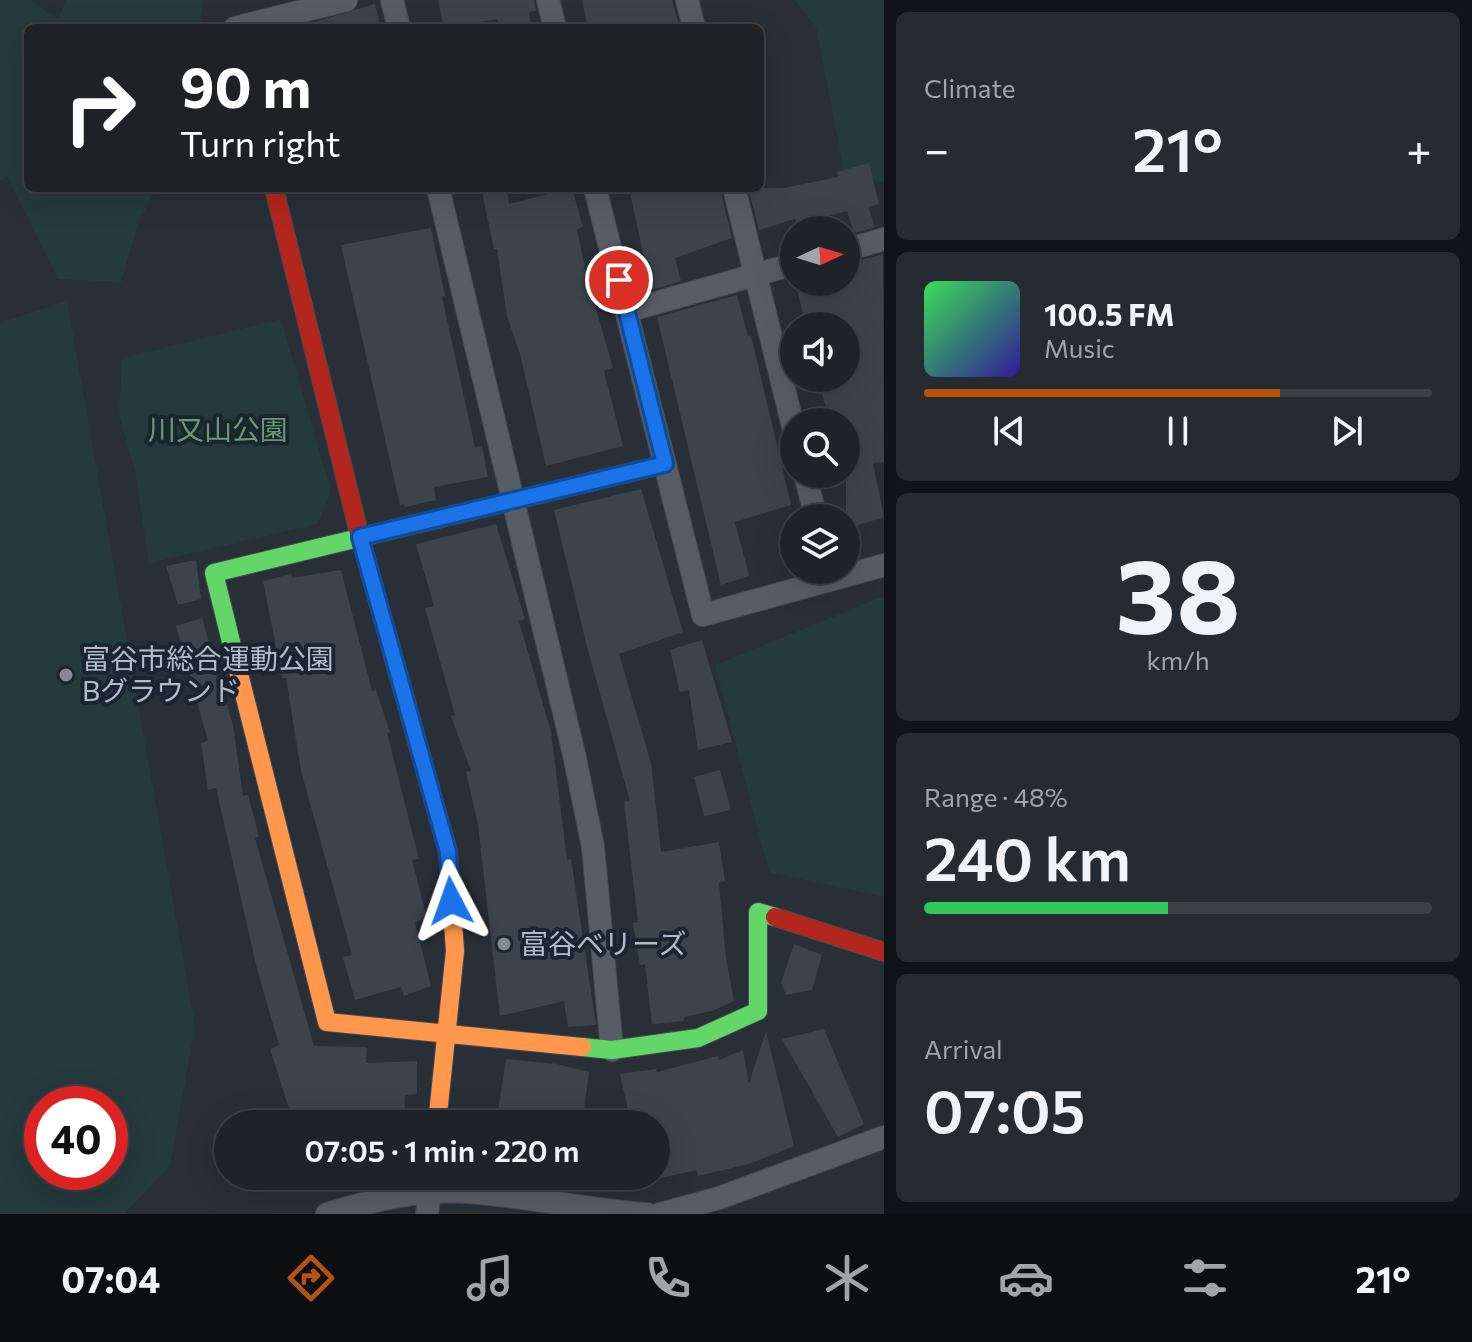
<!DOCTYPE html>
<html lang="en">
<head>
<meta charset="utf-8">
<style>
	body { margin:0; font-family:Commissioner,"Noto Sans JP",sans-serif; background:#262b31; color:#f1f3f6; height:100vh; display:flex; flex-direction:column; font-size:30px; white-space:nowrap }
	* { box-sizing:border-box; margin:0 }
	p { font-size:26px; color:#a1a4a8 }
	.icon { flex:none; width:44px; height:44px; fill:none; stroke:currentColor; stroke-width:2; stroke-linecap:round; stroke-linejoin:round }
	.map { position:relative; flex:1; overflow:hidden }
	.drawer { display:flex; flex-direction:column; gap:12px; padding:12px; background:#101317; width:588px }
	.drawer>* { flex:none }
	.hud { position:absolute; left:24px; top:24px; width:740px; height:168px; border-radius:12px; box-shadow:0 8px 32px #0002,0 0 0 2px #3c4046; background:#202124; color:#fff; overflow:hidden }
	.needle { width:52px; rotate:86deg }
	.tools { position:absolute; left:780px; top:216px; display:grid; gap:16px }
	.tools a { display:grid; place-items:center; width:80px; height:80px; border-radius:50%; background:#1e2329; box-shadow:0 8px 32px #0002,0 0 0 2px #3c4046; font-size:40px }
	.speed { position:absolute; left:24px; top:1086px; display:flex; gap:16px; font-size:40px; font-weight:700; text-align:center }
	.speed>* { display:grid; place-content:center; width:104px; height:104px; border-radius:50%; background:#1e2329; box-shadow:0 8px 32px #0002,0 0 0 2px #3c4046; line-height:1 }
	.speed .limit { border:12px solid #d22; background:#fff; color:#111 }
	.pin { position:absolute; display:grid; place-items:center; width:68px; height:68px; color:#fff; margin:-34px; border:4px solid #fff; border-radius:50%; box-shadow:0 2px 8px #0007 }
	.me { position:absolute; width:88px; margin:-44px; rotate:356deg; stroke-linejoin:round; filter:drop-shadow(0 0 6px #0008) }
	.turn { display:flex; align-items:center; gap:28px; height:168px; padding:0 24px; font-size:36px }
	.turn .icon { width:104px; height:104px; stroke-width:2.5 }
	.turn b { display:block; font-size:56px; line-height:68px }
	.big { font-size:60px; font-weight:600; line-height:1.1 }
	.drawer .widget { flex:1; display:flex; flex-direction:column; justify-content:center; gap:12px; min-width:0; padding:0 28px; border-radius:12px; background:#262b31 }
	.drawer .dial { align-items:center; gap:0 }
	.dial b { font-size:104px; line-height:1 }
	.song { display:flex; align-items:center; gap:24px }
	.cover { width:96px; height:96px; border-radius:12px; background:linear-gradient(135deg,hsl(130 70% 55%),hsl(250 70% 35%)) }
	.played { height:8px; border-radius:4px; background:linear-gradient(90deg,#b45309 70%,#3c4046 70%) }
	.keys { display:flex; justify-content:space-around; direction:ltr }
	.heat { display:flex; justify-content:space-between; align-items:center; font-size:44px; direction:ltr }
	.charge { height:12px; border-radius:6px; background:linear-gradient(90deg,#34c759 48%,#3c4046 0) }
	.trip { position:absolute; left:214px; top:1110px; width:456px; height:80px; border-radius:40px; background:#1e2329; box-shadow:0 8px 32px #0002,0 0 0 2px #3c4046; font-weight:600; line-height:80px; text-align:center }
	.tabs { display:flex; height:128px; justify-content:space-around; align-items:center; background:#0c0e10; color:#a1a4a8 }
	.tabs .icon { width:56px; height:56px }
	.tabs .current { color:#b45309 }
	.tabs b { font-size:36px; color:#f1f3f6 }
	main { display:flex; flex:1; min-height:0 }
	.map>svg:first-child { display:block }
	.green { fill:#253a3d; fill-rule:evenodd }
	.building { fill:#3d434b }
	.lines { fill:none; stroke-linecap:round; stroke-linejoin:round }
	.street-casing { stroke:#464b54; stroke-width:24 }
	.fast-casing { stroke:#464b54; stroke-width:20 }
	.slow-casing { stroke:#464b54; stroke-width:20 }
	.jam-casing { stroke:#464b54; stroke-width:20 }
	.street { stroke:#585d65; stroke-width:22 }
	.fast { stroke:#63d668; stroke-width:18 }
	.slow { stroke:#ff974d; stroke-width:18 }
	.jam { stroke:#b3261e; stroke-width:18 }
	.route-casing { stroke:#114b97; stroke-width:20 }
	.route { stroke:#1a73e8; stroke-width:14 }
	.poi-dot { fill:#828a95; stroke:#1b2532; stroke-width:3 }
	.labels { text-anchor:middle; stroke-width:8; stroke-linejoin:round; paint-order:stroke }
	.park-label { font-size:28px; fill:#689a72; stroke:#1b2532 }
	.poi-label { font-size:28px; fill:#b2bbc8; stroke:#1b2532; text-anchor:start }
</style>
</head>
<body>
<main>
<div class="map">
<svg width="884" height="1214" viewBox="0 0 884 1214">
	<rect width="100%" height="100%" fill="#282f37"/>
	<path class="green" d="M0 0H30L58 19 66 0H204L199 28H28V188H156L137 227 121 282 58 279 7 177 0 180Z
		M795 0H884V182L845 176 816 27Z
		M67 301 195 1026 170 1166 124 1214H0V323ZM110 1104V1172H42V1104Z
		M281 319 331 492 318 524 149 563 135 471 119 414 122 358Z
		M884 596V897L769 872 715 665Z"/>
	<path class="building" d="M438 0H534L536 11 529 12 532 28H500L497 19 444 28Z
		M582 0H672L680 28H588Z
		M375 4 381 28H311V23Z
		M869 163 879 204 868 207 875 227 854 233 847 211 796 224 795 219 759 230 748 188H784L838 177 837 172Z
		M481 188H507L509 204 572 188 583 227 577 229 586 274 613 368 604 371 623 446 546 466 520 354 507 316 497 249H494Z
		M629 188H720L732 238 675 258 681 281 651 290Z
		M431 228 445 296 442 297 475 447 482 446 488 477 434 487 436 500 405 507 404 504 400 505 341 245Z
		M883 254 884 462 873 463 884 517 852 527 846 511V415L829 421 818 378H846V326H806L795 282H846V264Z
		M737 295 748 336 751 335 791 505 735 522 749 576 721 585 657 317Z
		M641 489 683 632 619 654 651 763 661 852 719 842 725 881 719 883 726 958 734 1001 712 1011 684 1017V1021L652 1024 645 964 640 965 633 923 638 922 624 802 630 801 587 647 554 510Z
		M496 524 525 619 519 621 551 732 567 860 571 859 596 1025 568 1027 564 1001 500 1016 478 825 466 772 471 771 451 716 455 715 425 608 434 606 416 544Z
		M196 560 201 599 178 605 166 566Z
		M341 570 372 691 376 690 390 732 387 733 419 859 412 860 427 918 415 922 431 986 404 996 401 987 355 1000 343 957 352 955 301 771 286 678H282L263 581 291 574 292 578Z
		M202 618 233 725 243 796 248 795 259 836 255 838 314 1046 367 1047 366 1063 417 1061V1094L405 1095 404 1124H294L270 1049 279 1045 257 969 216 788 208 790 201 743 208 741 176 626Z
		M702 640 732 742 698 750 689 690 680 692 670 650Z
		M720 770 731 810 704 816 694 777Z
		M794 944 822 955 812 990 786 995 781 983Z
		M824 1029 864 1124 838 1137 782 1039Z
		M766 1031 794 1146 749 1164 698 1176 697 1170 656 1179V1124H631L620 1074 656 1069 657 1072 718 1056 719 1060 743 1050 749 1083Z
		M506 1059 557 1064 589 1072 582 1124H496Z"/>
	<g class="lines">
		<g class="street-casing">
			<path id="street" d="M392 0 399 28
				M548 0 555 28
				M687 0 694 28
				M235 28 346 0
				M438 188 574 754 593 847 612 1050
				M595 188 703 615 884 565
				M734 188 794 430
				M846 250 884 239
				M627 311 794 264
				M805 474 816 518
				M327 1214C373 1200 419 1189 468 1192 527 1196 586 1210 647 1214
				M427 1214 432 1176
				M660 1214 719 1198 884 1137"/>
		</g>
		<g class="fast-casing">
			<path id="fast" d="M236 662 214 573 665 464
				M582 1047 612 1050 698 1038 758 1011V912L775 917"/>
		</g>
		<g class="slow-casing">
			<path id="slow" d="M236 662 327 1022 582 1047
				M416 738 448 852 455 951 437 1124"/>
		</g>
		<g class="jam-casing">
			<path id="jam" d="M274 188 360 537 416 738
				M775 917 884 952"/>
		</g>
		<use href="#street" class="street"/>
		<use href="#fast" class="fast"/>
		<use href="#slow" class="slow"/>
		<use href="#jam" class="jam"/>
	</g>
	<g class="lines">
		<g class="route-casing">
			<path id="route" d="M451 901 448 852 360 537 665 464 619 280"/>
		</g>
		<use href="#route" class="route"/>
	</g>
	<g class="poi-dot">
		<circle cx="66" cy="675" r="8"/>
		<circle cx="504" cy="944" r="8"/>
	</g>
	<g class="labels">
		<g class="park-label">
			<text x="218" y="440">川又山公園</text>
		</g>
		<g class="poi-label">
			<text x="82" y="669">富谷市総合運動公園<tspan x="82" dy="32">Bグラウンド</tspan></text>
			<text x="520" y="954">富谷ベリーズ</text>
		</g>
	</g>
</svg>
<div class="tools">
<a><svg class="needle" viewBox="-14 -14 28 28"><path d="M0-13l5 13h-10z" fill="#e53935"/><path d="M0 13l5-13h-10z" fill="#a1a4a8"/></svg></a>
<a><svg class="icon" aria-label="sound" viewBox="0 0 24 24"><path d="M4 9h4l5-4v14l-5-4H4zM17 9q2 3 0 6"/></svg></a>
<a><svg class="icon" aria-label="search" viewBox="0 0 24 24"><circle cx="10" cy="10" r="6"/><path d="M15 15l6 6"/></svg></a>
<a><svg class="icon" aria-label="layers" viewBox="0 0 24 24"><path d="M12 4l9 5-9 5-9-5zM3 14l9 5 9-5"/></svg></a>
</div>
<div class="speed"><div class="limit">40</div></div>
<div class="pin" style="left:619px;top:280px;background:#d93025"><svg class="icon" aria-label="arrive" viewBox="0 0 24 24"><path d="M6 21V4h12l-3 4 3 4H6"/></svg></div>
<svg class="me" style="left:451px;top:901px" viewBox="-20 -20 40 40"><path d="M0-17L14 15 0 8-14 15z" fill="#1a73e8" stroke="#fff" stroke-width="4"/></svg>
<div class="trip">07:05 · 1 min · 220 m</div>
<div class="hud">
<div class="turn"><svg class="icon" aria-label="right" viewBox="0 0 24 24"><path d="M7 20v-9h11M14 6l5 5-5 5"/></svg><div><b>90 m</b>Turn right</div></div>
</div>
</div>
<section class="drawer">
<div class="widget"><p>Climate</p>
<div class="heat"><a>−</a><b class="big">21°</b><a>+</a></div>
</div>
<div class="widget">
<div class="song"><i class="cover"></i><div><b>100.5 FM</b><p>Music</p></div></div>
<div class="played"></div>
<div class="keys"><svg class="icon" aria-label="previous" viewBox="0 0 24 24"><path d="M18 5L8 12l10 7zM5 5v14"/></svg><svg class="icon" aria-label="pause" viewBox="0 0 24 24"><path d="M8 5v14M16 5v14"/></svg><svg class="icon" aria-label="next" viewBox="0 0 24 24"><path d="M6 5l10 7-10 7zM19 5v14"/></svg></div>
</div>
<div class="widget dial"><b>38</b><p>km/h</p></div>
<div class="widget"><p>Range · 48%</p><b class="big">240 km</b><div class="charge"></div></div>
<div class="widget"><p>Arrival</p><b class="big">07:05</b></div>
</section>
</main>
<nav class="tabs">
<b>07:04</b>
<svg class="icon current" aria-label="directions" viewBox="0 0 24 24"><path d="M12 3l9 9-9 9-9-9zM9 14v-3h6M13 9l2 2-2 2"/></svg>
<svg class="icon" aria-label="music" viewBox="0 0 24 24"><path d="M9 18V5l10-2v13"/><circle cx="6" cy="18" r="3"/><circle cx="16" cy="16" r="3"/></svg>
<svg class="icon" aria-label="phone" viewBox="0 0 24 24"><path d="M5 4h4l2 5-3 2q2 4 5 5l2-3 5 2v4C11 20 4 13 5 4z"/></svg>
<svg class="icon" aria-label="climate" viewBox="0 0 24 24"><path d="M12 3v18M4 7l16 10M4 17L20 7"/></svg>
<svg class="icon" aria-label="car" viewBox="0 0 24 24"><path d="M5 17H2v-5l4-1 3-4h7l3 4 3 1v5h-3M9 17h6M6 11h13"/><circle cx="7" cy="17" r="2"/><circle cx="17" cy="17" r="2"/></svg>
<svg class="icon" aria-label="filters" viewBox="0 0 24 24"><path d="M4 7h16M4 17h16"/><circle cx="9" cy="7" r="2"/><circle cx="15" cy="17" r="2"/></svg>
<b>21°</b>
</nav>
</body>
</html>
